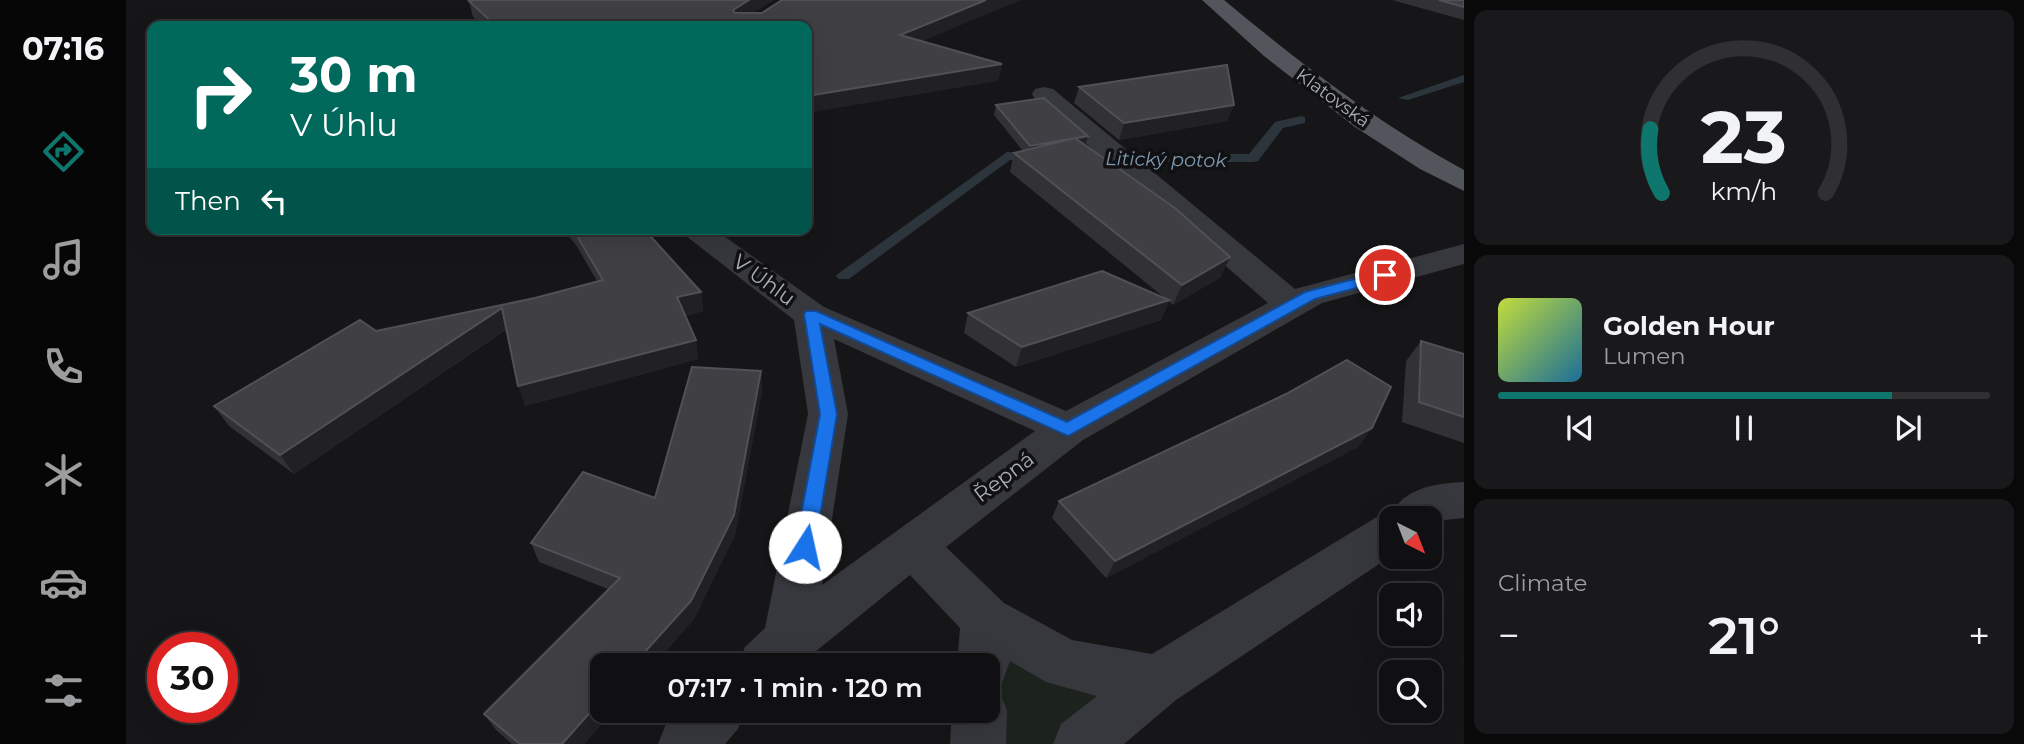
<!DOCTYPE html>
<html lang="en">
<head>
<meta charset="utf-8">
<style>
	body { margin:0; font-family:Montserrat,sans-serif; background:#19191b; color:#f1f3f6; height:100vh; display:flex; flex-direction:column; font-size:26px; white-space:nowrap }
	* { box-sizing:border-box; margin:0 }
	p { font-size:23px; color:#9c9d9f }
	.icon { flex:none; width:38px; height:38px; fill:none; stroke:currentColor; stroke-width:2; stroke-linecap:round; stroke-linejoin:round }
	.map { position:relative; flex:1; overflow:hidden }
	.side { display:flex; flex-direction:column; gap:10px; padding:10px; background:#09090a; width:560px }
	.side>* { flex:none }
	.top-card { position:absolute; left:21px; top:21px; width:665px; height:214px; border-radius:14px; box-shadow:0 7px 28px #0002,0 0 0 2px #303032; background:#00695c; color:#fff; overflow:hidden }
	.needle { width:46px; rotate:138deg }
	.fabs { position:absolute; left:1253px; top:506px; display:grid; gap:14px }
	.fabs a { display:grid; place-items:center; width:63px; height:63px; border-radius:14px; background:#101012; box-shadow:0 7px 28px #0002,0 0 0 2px #303032; font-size:35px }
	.speed { position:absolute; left:21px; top:632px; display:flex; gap:14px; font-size:35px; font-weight:700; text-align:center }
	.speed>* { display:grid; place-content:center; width:91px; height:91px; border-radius:50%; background:#101012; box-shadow:0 7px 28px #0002,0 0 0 2px #303032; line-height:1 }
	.speed .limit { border:10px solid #d22; background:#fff; color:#111 }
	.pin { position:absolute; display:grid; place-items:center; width:60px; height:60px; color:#fff; margin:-30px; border:4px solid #fff; border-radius:50%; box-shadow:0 2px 7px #0007 }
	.me { position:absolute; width:77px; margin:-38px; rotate:10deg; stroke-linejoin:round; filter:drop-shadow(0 0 5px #0008) }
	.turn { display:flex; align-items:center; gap:24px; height:147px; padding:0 28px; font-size:32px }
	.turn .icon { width:91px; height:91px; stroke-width:2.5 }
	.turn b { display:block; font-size:49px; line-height:60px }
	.then { display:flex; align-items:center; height:66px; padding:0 28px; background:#0003; gap:14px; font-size:26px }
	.big { font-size:52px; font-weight:600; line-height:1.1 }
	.side .tile { flex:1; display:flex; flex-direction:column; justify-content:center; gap:10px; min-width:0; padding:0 24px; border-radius:14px; background:#19191b }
	.side .dial { align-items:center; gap:0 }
	.dial svg { height:182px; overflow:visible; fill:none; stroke:#303032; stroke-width:7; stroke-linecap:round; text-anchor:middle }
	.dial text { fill:#f1f3f6; stroke:none }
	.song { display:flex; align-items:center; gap:21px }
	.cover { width:84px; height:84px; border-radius:10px; background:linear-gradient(135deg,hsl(70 70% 55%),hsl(200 70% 35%)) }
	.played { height:7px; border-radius:4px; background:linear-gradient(90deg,#0f766e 80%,#303032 80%) }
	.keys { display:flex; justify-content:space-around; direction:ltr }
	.heat { display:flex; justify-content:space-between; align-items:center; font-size:38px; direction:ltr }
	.trip { position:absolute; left:464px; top:653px; width:410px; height:70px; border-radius:14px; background:#101012; box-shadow:0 7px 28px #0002,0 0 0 2px #303032; font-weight:600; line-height:70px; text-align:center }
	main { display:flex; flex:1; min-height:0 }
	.dock { display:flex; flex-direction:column; width:126px; justify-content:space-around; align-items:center; background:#060607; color:#9c9d9f }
	.dock .icon { width:49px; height:49px }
	.dock .selected { color:#0f766e }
	.dock b { font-size:32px; color:#f1f3f6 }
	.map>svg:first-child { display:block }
	.green { fill:#1c231d }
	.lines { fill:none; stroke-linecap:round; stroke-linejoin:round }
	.stream { fill:#2c353c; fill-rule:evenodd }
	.minor { fill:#37383d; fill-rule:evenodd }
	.major { fill:#53555c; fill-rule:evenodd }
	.wall { fill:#323236 }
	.shaded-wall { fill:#212124 }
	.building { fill:#3f3f44; stroke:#4f5156; stroke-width:2 }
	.route { fill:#1a73e8; stroke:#114b97; stroke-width:2 }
	.labels { text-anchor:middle; stroke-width:7; stroke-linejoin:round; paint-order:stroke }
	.far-street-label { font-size:18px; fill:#a8adb8; stroke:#111113 }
	.far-water-label { font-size:19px; font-style:italic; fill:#7f9bb3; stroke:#111113 }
	.street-label { font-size:21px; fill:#a8adb8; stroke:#111113 }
</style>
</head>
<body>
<main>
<nav class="dock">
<b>07:16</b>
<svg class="icon selected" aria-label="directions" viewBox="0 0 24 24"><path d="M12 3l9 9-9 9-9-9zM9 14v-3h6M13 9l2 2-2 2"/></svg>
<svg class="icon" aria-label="music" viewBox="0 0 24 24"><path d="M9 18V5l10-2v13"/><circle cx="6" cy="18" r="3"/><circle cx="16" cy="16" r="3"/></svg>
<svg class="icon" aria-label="phone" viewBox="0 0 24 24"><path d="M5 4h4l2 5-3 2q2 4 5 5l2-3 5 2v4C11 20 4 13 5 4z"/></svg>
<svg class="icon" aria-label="climate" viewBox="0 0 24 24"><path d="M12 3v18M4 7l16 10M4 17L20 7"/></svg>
<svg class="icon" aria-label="car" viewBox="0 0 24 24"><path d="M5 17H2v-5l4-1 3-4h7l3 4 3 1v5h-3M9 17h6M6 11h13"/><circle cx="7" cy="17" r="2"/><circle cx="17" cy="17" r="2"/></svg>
<svg class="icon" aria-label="filters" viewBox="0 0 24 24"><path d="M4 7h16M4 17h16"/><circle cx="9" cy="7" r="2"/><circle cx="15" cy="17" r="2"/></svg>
</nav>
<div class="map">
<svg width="1338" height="744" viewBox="0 0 1338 744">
	<rect width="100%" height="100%" fill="#161618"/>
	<path class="green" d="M860 620 1031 681 955 744H852L861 710Z"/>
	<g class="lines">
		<path class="stream" d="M1338 75V82L1282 100 1272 98Z
			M1175 116 1179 117V123L1157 128 1132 161 1127 162H987L981 158 987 154H1123L1149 122Z
			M881 152 910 153 916 157 910 161 884 160 723 279H713L710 276 713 273Z"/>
		<path class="minor" d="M918 87 927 89 1169 289 1338 244V264L1196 303 957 440 820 547 878 603 946 640 1026 654 1249 518 1266 513C1279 487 1313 483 1338 482V518L1319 520 1304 530V518H1265V556L1050 700 998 744H927L935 724 971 696 920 682 884 661 876 683 865 687 873 691 881 710 880 744H824L826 710H861V665H831L834 628 784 575 673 665H612L619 647 639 628 682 414 668 320 551 229H588L698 307 940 411 1142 303 909 99 906 94 909 89ZM708 339 909 431 696 585 722 414Z
			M554 710H620L612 729 599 744H532L540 724Z"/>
		<path class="major" d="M1076 0H1098C1174 63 1251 123 1338 170V191L1294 169 1229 127 1138 56Z"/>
	</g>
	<path class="wall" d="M656 0H894L796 41 876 64 872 81 681 26H357L347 17 343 1 636 13Z
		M1266 0H1338V20Z
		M953 87 1108 105 1101 121 993 140 948 103Z
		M870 105 962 136 959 145 1095 277 1047 305 1043 301 1035 320 890 367 838 333 842 313 1040 299 884 172 888 153 897 151 868 115Z
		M437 229H518L575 292 577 311 559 316 570 340 572 359 399 406 381 329 168 474 103 426 88 406 250 331 409 298 471 281 450 245Z
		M1295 341 1338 354V443L1276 422 1280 361Z
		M635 371 636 391 609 535 568 619 458 744H386L370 730 358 714 482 589 413 562 405 543 529 498Z
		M1246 428 1232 447 980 578 926 518 933 501Z"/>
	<path class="shaded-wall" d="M623 0H648L607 26V10Z
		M860 0H894L772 51 774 35Z
		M876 64 872 81 681 113V96Z
		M1108 105 1101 121 993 140 998 123Z
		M962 136 959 146 901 156 904 146Z
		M1104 257 1095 277 1047 305 1056 285Z
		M575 292 577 311 553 317 551 297Z
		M1043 300 1035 320 890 367 896 347Z
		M376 308 383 327 168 474 154 455Z
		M570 340 572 359 399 406 392 386Z
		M635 371 636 391 609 535 568 619 528 665H507Z
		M1246 428 1232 447 980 578 989 561Z
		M476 699V710H488L458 744H436Z"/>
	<path class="building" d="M349 0H623L607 10 609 13H636L656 0H860L774 35 876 64 681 96V26H370L343 1Z
		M1313 0H1338V7Z
		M1101 65 1108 105 998 123 953 87Z
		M918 98 962 136 904 146 870 105Z
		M949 138 1049 208 1104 257 1056 285 888 153Z
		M447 229H518L575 292 551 297 570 340 392 386 376 308 154 455 88 406 234 320 250 331 409 298 477 280Z
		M976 271 1043 300 896 347 842 313Z
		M1295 341 1338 354V417L1293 402Z
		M1221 360 1265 387 1246 428 989 561 933 501 1160 394Z
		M566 367 635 371 608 515 565 601 507 665H476V699L436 744H394L358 714 494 578 405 543 457 472 529 498Z"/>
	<path class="route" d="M1259 271 1266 275 1264 279 1189 299 942 436 694 324 711 414 689 547 686 553 679 555 672 553 669 547 694 414 678 314 680 311H690L941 422 1179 292Z"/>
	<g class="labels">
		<g class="far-street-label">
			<text transform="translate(1207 98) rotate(36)" y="6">Klatovská</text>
		</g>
		<g class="far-water-label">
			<text transform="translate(1040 159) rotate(1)" y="7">Litický potok</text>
		</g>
		<g class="street-label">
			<text transform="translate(638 280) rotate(36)" y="7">V Úhlu</text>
			<text transform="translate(878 477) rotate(-37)" y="7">Řepná</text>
		</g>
	</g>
</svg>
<div class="fabs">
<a><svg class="needle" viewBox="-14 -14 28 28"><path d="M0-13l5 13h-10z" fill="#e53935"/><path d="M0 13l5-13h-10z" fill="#9c9d9f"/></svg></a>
<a><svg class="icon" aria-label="sound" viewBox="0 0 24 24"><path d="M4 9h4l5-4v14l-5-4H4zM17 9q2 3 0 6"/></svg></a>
<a><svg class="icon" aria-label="search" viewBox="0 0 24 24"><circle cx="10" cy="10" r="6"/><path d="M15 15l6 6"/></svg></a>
</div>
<div class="speed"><div class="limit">30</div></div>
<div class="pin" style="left:1259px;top:275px;background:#d93025"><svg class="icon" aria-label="arrive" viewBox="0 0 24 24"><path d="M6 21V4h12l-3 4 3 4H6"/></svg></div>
<svg class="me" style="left:679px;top:547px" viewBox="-20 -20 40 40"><circle r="19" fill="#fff"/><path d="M0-13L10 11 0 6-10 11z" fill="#1a73e8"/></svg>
<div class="trip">07:17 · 1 min · 120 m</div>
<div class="top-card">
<div class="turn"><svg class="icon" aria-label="right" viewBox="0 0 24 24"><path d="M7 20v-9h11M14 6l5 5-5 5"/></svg><div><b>30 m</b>V Úhlu</div></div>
<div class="then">Then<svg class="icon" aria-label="left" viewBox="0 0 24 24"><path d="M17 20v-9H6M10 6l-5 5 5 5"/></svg></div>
</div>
</div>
<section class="side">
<div class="tile dial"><svg viewBox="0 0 100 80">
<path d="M14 69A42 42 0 1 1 86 69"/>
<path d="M14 69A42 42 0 0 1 9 41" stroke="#0f766e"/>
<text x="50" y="56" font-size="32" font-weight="700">23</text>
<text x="50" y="72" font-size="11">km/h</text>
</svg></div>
<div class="tile">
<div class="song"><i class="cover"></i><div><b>Golden Hour</b><p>Lumen</p></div></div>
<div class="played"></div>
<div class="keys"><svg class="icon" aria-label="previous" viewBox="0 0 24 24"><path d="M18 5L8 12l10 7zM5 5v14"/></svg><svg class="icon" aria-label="pause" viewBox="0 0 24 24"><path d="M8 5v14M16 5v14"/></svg><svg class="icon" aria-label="next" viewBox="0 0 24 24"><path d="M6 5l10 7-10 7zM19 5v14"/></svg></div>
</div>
<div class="tile"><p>Climate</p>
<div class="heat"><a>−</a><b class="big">21°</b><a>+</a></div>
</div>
</section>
</main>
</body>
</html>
